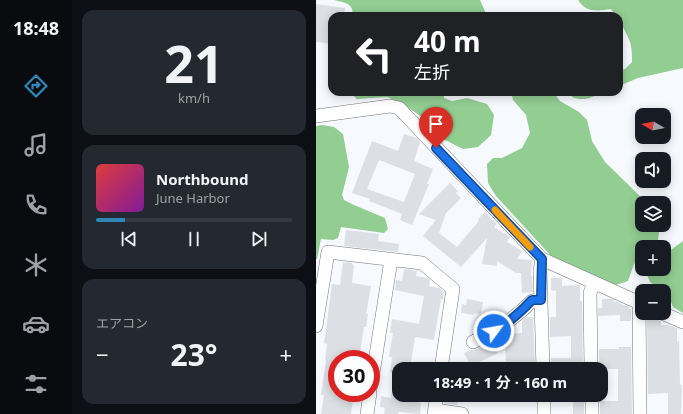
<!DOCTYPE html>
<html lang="ja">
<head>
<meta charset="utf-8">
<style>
	body { margin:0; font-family:"Noto Sans","Noto Sans JP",sans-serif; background:#242831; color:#f1f3f6; height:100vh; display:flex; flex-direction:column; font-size:15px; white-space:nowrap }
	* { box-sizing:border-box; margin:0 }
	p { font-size:13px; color:#9ea1a6 }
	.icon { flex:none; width:22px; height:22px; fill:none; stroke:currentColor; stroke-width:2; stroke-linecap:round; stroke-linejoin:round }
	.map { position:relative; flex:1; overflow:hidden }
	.details { display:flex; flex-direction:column; gap:10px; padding:10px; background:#0d0f14; width:244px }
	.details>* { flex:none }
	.guide { position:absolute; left:12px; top:12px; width:295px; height:84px; border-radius:12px; box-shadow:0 2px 10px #0003; background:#202124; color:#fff; overflow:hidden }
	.needle { width:26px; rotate:279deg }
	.buttons { position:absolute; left:319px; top:108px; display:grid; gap:8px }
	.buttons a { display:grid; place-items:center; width:36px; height:36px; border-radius:8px; background:#171b24; box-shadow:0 2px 10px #0003; font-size:20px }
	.speed { position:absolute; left:12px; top:350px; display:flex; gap:8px; font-size:20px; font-weight:700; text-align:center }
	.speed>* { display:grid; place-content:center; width:52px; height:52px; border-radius:50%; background:#171b24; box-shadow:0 2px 10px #0003; line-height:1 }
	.speed .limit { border:6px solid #d22; background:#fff; color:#111 }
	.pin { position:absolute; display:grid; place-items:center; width:34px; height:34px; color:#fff; margin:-41px -17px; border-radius:50% 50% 50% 0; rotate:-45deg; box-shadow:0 0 4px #0007 }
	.pin .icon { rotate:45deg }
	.me { position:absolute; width:44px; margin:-22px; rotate:58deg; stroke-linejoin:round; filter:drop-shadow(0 0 3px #0008) }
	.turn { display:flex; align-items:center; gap:14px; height:84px; padding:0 20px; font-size:18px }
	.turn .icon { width:52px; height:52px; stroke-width:2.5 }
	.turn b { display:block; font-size:28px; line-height:34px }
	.big { font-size:30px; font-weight:700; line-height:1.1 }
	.details .widget { flex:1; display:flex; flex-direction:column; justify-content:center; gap:6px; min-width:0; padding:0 14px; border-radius:12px; background:#242831 }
	.details .dial { align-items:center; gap:0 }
	.dial b { font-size:52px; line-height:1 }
	.song { display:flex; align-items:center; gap:12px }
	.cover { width:48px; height:48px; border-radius:6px; background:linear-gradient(135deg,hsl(0 70% 55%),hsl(290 70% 35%)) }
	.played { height:4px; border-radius:2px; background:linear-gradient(90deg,#2f87b6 15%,#363941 15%) }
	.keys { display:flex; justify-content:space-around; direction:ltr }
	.heat { display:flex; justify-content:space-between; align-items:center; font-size:22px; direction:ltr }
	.trip { position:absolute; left:76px; top:362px; width:216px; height:40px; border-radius:12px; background:#171b24; box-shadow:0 2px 10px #0003; font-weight:700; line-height:40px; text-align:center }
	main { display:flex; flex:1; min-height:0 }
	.tab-bar { display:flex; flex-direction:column; width:72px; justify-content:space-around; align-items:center; background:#090b0e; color:#9ea1a6 }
	.tab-bar .icon { width:28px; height:28px }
	.tab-bar .current { color:#2f87b6 }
	.tab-bar b { font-size:18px; color:#f1f3f6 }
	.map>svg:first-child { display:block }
	.forest { fill:#92cd92 }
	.building { fill:#dcdfe3; fill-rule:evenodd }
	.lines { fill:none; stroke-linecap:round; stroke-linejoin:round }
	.minor-casing { stroke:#74767a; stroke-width:14 }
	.minor { stroke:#fff; stroke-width:13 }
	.route-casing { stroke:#114b97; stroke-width:10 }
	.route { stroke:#1a73e8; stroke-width:7 }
	.slow { stroke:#f59e0b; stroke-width:7 }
</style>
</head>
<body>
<main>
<nav class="tab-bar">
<b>18:48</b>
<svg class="icon current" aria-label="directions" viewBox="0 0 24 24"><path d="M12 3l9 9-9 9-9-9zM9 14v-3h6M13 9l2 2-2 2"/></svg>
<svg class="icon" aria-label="music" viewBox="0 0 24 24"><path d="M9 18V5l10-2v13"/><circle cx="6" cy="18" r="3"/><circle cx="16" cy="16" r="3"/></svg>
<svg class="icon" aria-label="phone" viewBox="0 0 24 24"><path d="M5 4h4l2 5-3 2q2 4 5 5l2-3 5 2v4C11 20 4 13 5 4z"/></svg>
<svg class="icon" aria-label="climate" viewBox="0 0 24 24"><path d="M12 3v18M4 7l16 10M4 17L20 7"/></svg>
<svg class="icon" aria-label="car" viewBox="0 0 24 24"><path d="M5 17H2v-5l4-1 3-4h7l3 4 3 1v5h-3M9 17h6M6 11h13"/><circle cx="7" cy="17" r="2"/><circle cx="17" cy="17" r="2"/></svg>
<svg class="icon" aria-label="filters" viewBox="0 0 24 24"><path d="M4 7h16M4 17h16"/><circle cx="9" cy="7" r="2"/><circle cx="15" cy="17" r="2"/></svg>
</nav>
<section class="details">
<div class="widget dial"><b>21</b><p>km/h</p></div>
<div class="widget">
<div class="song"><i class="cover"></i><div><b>Northbound</b><p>June Harbor</p></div></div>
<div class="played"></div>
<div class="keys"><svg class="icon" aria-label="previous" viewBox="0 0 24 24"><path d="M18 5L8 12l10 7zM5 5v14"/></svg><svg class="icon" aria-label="pause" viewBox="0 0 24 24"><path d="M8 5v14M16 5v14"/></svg><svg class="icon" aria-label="next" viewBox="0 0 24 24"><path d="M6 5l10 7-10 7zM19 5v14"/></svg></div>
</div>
<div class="widget"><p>エアコン</p>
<div class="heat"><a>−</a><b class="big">23°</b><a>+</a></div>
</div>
</section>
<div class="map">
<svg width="367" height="414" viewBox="0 0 367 414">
	<rect width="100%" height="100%" fill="#f6f9fd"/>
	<path class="forest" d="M18 0H164L171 16H37C37 2 29 3 18 0Z
		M262 0H367V68L322 78 303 86V71L309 69 316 62C316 57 316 51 315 46 314 37 303 23 303 16H300L295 9C281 11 270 13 262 0Z
		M33 92H128V98L136 101 151 98 171 104 178 115 175 135 162 147 147 149 127 139 106 117 85 103 71 97 41 99Z
		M195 92H237L244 101 263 112 271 120 276 141 289 162 331 203H326V225H344L342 240 336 247H326V257L318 264 312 281 300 285 236 257 180 196 172 183 171 164 177 158H186L206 148 214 133 210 115 197 100Z
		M257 92H288C277 97 268 102 256 97Z
		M6 125 18 127 27 134 33 167 26 195 28 200 38 205 69 218 72 229 68 233 25 227 22 238 17 240 5 239 1 259H0V126Z
		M367 241V313L357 307 352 294 334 282 329 270 348 269V255Z"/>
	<path class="building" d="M0 4 29 8 28 16H16V44L0 42Z
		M88 134 101 138 104 142 98 161 117 169 111 184H113L96 225 84 220 86 214 53 201 54 199 36 193 56 141 82 151ZM63 160 99 174 88 202 51 189Z
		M134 183 142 191 140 193 145 198 130 213 123 233 141 247 163 221 162 219 169 212 181 224 178 227 194 237 191 242 206 251 201 259 216 260 215 276H216L217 292 206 293 205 273H200L181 261V266L166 264 171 238 145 267 107 236 120 220 103 214Z
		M30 230 63 234 62 241 83 244 82 252 28 246Z
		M27 262 36 263V264L38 265 36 283 55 286 50 314H52L50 327H48L43 359H21V393H38L35 414H5L8 395H5L10 361 9 360 11 344 8 343 13 307 16 284 24 285Z
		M88 269 101 271 100 276 112 278 114 280 113 286 123 288 128 292 127 299H125L118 340 99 337 95 362H92L91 369H83V374L74 372 76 357H73L77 333H74L76 319 103 324 108 296 79 290 80 280 86 281Z
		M235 278H246V286L264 285V301H266L267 369H235V358H255V336L234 337V317H240V291L235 290Z
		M151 299 167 302 165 314 158 313V315L145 313 146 304 150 305Z
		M286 299H296L298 300V302H302L307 305 313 307V309H315V321H304V315L282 316V308H286Z
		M210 317H217L219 369H208V365L190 366 189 334 206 333V321Z
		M331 320H343L345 321V325H353L361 328V341H363L364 385H366L365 414H352V393L332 394Z
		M175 341 182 353 155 366 148 353 155 350 161 349Z
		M303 347H315L316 414H284V401H302V369H283V349H303Z
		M78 376 83 377V399L105 403 104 414 83 412 82 414H68L69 408 64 407 65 396 75 398Z
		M129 395H143L141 405 128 403Z
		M257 395H268V414H257Z"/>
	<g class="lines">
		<g class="minor-casing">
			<path id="minor" d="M0 116 74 106 83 108 226 259 326 304
				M226 259 224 270 227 369
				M323 303 324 414
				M346 313 367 322
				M0 326 12 252 106 263 137 289 125 369
				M157 342C181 329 196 321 216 301L225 299
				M275 369 274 293 278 283
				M55 386 75 260
				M228 395V414
				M276 395V414
				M119 410 146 414
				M51 414 54 393
				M118 414 121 395"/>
		</g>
		<use href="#minor" class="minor"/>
	</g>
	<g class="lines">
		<g class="route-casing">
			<path id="route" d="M120 148 226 259 225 300H216C204 313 192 323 178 331"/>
		</g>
		<use href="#route" class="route"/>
		<path class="slow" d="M179 210 214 247"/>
	</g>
</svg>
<div class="buttons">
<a><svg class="needle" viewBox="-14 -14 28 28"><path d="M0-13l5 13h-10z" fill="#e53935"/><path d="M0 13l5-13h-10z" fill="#9ea1a6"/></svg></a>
<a><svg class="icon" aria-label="sound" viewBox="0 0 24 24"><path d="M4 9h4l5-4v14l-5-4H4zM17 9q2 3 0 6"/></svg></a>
<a><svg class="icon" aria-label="layers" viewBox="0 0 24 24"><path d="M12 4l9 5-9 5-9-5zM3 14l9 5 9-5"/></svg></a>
<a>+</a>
<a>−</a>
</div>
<div class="speed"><div class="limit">30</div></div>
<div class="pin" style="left:120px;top:148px;background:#d93025"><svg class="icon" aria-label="arrive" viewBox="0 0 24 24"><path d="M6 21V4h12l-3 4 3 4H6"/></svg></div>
<svg class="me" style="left:178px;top:331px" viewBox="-20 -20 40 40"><circle r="17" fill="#1a73e8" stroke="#fff" stroke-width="3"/><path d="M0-11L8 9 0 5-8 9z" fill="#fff"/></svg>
<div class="trip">18:49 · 1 分 · 160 m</div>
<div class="guide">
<div class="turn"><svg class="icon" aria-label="left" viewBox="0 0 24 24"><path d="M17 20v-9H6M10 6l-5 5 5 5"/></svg><div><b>40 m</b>左折</div></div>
</div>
</div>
</main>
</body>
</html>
